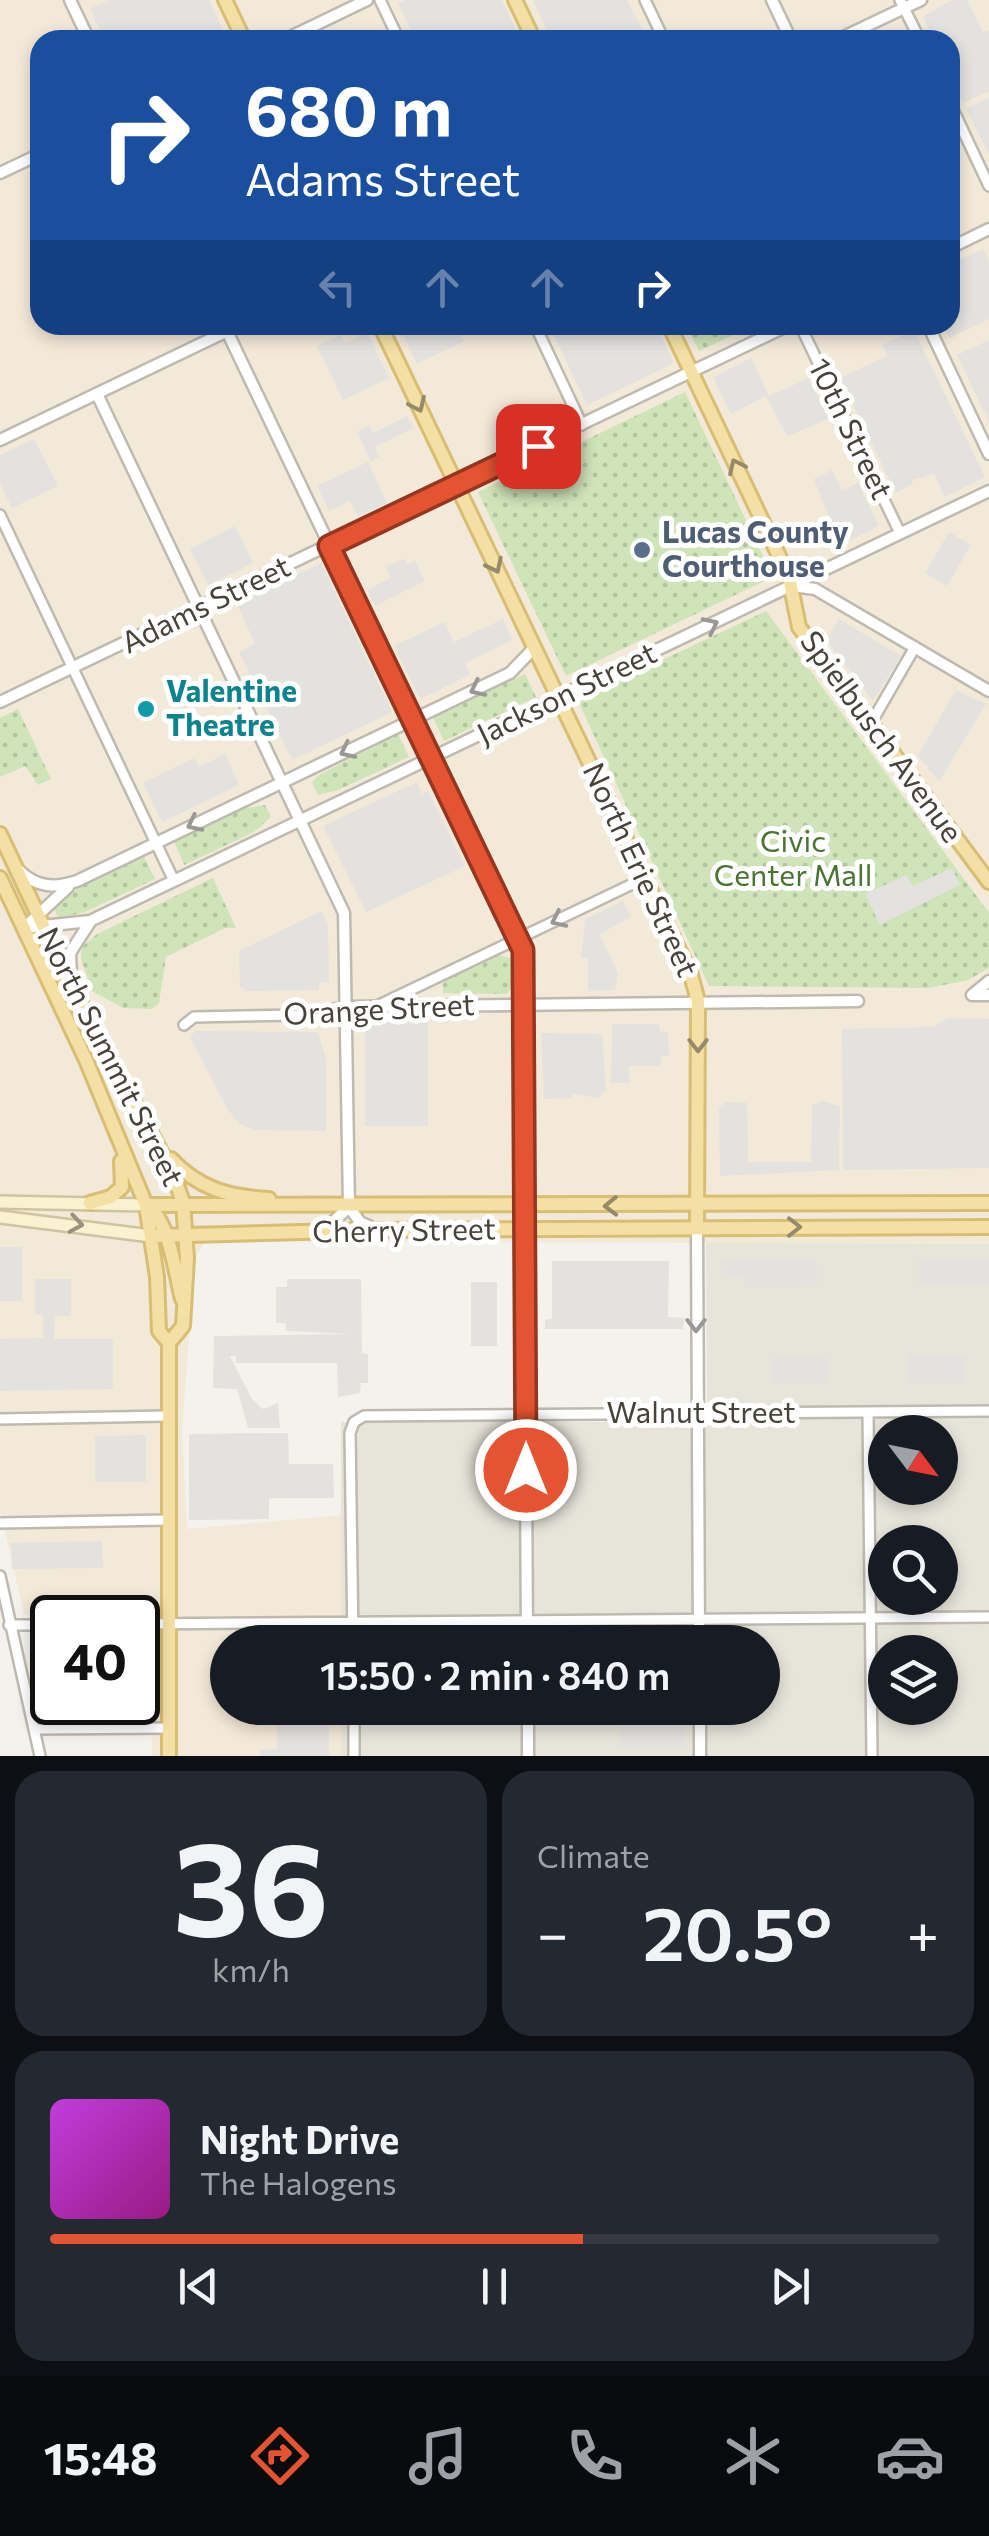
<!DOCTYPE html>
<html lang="en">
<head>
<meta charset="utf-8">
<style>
	body { margin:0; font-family:Commissioner,sans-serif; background:#242831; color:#f1f3f6; height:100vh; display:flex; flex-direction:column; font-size:38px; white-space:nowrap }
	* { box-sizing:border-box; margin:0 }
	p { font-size:32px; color:#9ea1a6 }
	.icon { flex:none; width:55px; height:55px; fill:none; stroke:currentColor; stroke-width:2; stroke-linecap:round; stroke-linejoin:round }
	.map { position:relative; height:1756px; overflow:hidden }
	.side { display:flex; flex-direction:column; gap:15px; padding:15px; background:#0d0f14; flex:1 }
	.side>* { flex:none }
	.guide { position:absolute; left:30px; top:30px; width:930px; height:305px; border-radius:30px; box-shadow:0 5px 15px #0003; background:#1a4fa0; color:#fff; overflow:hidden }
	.needle { width:65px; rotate:122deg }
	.buttons { position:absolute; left:868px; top:1415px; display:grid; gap:20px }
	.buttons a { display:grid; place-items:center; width:90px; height:90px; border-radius:50%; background:#171b24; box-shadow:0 5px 15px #0003; font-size:50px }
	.speed { position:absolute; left:30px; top:1595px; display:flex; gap:20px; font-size:50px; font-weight:700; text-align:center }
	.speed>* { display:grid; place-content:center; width:130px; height:130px; border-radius:50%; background:#171b24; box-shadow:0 5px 15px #0003; line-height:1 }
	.speed .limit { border:5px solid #111; border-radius:15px; background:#fff; color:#111 }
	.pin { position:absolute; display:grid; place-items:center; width:85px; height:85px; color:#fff; margin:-42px; border-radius:20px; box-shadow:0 5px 15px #0006 }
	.me { position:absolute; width:110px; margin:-55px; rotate:0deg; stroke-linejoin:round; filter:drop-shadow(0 0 8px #0008) }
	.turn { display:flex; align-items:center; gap:35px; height:210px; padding:0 50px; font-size:45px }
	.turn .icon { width:130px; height:130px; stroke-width:2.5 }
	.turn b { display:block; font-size:70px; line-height:85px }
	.lanes { display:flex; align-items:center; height:95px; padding:0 50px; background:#0003; justify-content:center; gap:50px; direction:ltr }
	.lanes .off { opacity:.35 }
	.big { font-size:75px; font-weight:600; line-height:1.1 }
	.side .tile { flex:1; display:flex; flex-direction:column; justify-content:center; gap:15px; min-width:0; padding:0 35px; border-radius:30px; background:#242831 }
	.side .dial { align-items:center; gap:0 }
	.dial b { font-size:130px; line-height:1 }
	.song { display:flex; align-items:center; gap:30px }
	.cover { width:120px; height:120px; border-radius:15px; background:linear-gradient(135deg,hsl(290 70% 55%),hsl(310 70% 35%)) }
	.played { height:10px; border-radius:5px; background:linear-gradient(90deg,#e45332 60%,#363941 60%) }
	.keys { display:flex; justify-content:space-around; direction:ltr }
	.heat { display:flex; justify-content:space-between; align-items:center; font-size:55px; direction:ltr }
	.side .tiles { flex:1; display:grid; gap:15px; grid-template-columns:1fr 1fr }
	.tile:last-child { grid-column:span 2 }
	.trip { position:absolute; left:210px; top:1625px; width:570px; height:100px; border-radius:50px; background:#171b24; box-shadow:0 5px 15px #0003; font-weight:600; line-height:100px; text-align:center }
	.tabs { display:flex; height:160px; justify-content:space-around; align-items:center; background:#090b0e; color:#9ea1a6 }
	.tabs .icon { width:70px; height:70px }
	.tabs .active { color:#e45332 }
	.tabs b { font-size:45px; color:#f1f3f6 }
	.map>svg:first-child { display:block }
	.residential { fill:#e7e4da; fill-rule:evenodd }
	.commercial { fill:#f3e9d9; fill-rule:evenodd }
	.green { fill:url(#green-dots) }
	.parking { fill:#e3e2df }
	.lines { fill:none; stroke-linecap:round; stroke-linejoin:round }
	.minor-casing { stroke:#bfbaaf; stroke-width:14 }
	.tertiary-casing { stroke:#bfbaaf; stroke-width:15 }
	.secondary-casing { stroke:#cfc4a0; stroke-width:16 }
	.primary-casing { stroke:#d8be75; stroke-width:18 }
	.minor { stroke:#fff; stroke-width:9 }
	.tertiary { stroke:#fff; stroke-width:10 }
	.secondary { stroke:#f9f1d0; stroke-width:11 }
	.primary { stroke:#f4e0a4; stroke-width:12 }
	.oneway { stroke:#958a6a }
	.oneway2 { stroke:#9a9893 }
	.oneway3 { stroke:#98917e }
	.route-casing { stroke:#943620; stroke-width:25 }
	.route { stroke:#e45332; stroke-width:18 }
	.service-dot { fill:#5c6f8a; stroke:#fff; stroke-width:4 }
	.culture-dot { fill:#0f9aa8; stroke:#fff; stroke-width:4 }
	.labels { text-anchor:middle; stroke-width:10; stroke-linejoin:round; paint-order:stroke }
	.street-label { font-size:30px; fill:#48433a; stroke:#fff }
	.service-label { font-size:30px; font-weight:bold; fill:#4e5e75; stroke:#fff; text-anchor:start }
	.culture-label { font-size:30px; font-weight:bold; fill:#0d838f; stroke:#fff; text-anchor:start }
	.park-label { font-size:30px; fill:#497432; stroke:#fff }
</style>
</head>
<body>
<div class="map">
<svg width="989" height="1756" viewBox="0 0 989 1756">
	<defs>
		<pattern id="green-dots" width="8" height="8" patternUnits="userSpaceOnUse" patternTransform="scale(2.5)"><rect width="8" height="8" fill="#cfe4b9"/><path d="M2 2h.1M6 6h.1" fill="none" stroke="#b3c5a0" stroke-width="1.8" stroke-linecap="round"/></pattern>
	</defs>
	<rect width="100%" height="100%" fill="#f4f2ec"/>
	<path class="residential" d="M713 1239 989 1242V1756H341V1708H762V1642H341V1422H711L712 1402H707L706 1243ZM885 1432H940V1488H885ZM885 1542H940V1598H885ZM885 1652H940V1708H885Z"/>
	<path class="commercial" d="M0 0H989V1244L206 1241 195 1257 182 1429 187 1529 341 1515V1642H228V1708H341V1756H152L153 1610 24 1614 0 1510ZM40 40H950V325H40Z"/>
	<path class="green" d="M686 325H755L699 351Z
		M685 392 773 577 566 676 478 492Z
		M766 611 989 913V968L968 980 929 988 709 986 580 705 582 698Z
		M525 674 536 697 444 741 433 717Z
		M18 709 51 779 38 785 25 766 0 777V718Z
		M398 734 409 757 338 790 318 795 312 782 319 775Z
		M265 805 271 817 254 832 184 865 174 841 240 809Z
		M143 855 155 879 85 912 59 918 52 905 60 898Z
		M213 878 236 928H225L166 957 159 1003 152 1009 123 1008 92 991 81 959 82 947 97 934Z
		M499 955 514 959V984L507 994 443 993V982Z"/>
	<path class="parking" d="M108 0H209L228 40H105L90 9Z
		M405 0H502L521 40H415L398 3Z
		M533 0H627L643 31 624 40H574L570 33 552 40Z
		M953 0H967L983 32 989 30V91L963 103 950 74V40H934L923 16Z
		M989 97V155L966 109Z
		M983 249 989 261V319L949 338 943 325H950V264Z
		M398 325H456L464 341 417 364Z
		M549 325H656L674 363 587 405Z
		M914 330 985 477 945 497 934 474 912 480 913 484 896 493 840 378 887 356 882 345Z
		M367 332 389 378 343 400 317 346 340 335 345 343Z
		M989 340V422L957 355Z
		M751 358 769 396 809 378 829 419 787 436 766 396 731 414 713 377Z
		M407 416 414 428 375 447 379 457 371 461 357 432 369 426 373 433Z
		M34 439 58 486 12 508 0 484V455Z
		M368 462 387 503 358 516 350 501 329 511 317 486Z
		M832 470 842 490 858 483 879 526 840 545 814 479Z
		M235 526 253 563 208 585 190 549Z
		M949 532 971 545 947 586 925 573Z
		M405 559 408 564 415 561 425 581 375 606 367 590 391 578 386 566Z
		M321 563 392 712 292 760 239 652 255 644 237 604Z
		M503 619 512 640 465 663 470 675 420 699 394 646 444 622 454 642Z
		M839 619 901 656 873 701 826 640Z
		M956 690 986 704 939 782 918 755Z
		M225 754 239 785 162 822 143 783 194 758 199 767Z
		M417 782 422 794 428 791 465 866 366 912 323 826Z
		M952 868 960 885 880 925 865 894 906 875 913 886Z
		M623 901 631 917 599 934 618 973 615 990 588 991V959L581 958 585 919Z
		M321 911 328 924 329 982H319V990L246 991 240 986 239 951Z
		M365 1018H428V1126H365Z
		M948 1018 989 1019V1168L843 1170 842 1029 933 1027Z
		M612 1024H659L660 1031 668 1032 669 1056H661V1066H629V1083H611Z
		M195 1031 318 1032 326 1059V1131L256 1130 240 1124 228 1110 190 1037Z
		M541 1033 602 1034 606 1089 599 1098 573 1094 572 1098 544 1099Z
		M822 1101 840 1106 839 1170 720 1176 719 1108 725 1102 747 1103 748 1162H811L812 1105Z
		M0 1247H22V1301H0Z
		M919 1258H989V1285L919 1286Z
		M817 1259V1286L744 1288 743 1278H722L721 1260Z
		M552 1261H669L668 1317 684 1318 683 1329H545V1320L552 1319Z
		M35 1279H71V1316H55L54 1339H113V1389L0 1391V1339L43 1338V1315L35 1314Z
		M287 1279H361L362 1353 368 1354V1383H361L360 1393 338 1397 337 1363H236V1356H230L252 1399 263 1409 278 1403 280 1428H248L237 1389 213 1388 214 1336 351 1334 286 1331V1323H276V1287H287Z
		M471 1282H497V1346H471Z
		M908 1355H966V1383H908Z
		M771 1358H828V1383L771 1384Z
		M288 1433 289 1464H333L334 1498H269V1519L189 1520V1434Z
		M146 1435V1482H95V1436Z
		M102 1541 103 1568 12 1569 11 1543Z
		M277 1708H329V1756H260V1750L277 1749Z
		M618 1708H651L652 1724 686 1723V1747L618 1748Z"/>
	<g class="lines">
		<g class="minor-casing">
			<path id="minor" d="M380 0 399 40
				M645 0 664 40
				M900 0 920 40
				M950 103 989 186
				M535 325 582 425
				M800 325 900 533
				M0 515 174 881
				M870 725 915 647
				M379 1005 645 878
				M184 1025 194 1017 297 1015 347 1007
				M868 1413 872 1756
				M0 1419 167 1416
				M0 1523 168 1520
				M0 1576 40 1756
				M138 1624 989 1617
				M9 1625H52
				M353 1642 350 1433 354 1422 364 1416 989 1411
				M354 1708V1756
				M34 1729 169 1728"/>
		</g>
		<g class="tertiary-casing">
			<path id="tertiary" d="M70 0 89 40
				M772 0 791 40
				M284 40 367 0
				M837 40 921 0
				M0 173 40 154
				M950 248 989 229
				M224 325 523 950 527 1642
				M928 325 989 454
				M97 394 344 913 349 1207 360 1222 373 1228
				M0 440 240 325
				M793 586 815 589 989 691
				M0 702 789 325
				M20 871C37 888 56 888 77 881L510 673 535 647
				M24 928 90 921 989 491
				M24 928 68 887
				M71 979 70 953 90 922
				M972 995 989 981
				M972 995H989
				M347 1007 858 1001
				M697 1227 699 1642
				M321 1233 349 1207
				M528 1708V1756
				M700 1708V1756"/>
		</g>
		<g class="secondary-casing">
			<path id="secondary" d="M0 1202 146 1205
				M0 1217 151 1236"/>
		</g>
		<g class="primary-casing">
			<path id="primary" d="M225 0 244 40
				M515 0 534 40
				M380 325 691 975 698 1001 697 1227
				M669 325 789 577 799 627 989 882
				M0 834 71 985 173 1174 183 1202 187 1258 183 1326 169 1343V1756
				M0 878 86 1060 146 1205 157 1277 159 1331 169 1343
				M171 1159C199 1189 230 1197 269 1199
				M90 1203 111 1197 122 1187 121 1161
				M146 1205 989 1203
				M148 1206C170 1224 175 1272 182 1299
				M151 1236 378 1230 989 1227"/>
		</g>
		<use href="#minor" class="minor"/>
		<use href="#tertiary" class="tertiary"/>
		<use href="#secondary" class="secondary"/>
		<use href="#primary" class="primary"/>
	</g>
	<defs><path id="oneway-chevron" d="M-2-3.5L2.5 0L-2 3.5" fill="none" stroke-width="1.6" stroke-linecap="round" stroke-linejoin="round" transform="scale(2.5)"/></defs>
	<g class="oneway">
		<use href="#oneway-chevron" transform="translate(418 405) rotate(65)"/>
		<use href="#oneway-chevron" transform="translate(736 466) rotate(-115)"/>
		<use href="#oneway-chevron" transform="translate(495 566) rotate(64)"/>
		<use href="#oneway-chevron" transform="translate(698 1045) rotate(90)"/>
		<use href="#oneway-chevron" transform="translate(611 1206) rotate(179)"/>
		<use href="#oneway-chevron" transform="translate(794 1227)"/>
	</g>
	<g class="oneway2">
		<use href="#oneway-chevron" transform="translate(711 625) rotate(-26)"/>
		<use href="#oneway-chevron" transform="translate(477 689) rotate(154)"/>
		<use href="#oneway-chevron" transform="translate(347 751) rotate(154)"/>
		<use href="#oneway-chevron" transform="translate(194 824) rotate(154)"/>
		<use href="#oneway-chevron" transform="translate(558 920) rotate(155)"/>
		<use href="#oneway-chevron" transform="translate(696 1325) rotate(90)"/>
	</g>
	<use class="oneway3" href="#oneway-chevron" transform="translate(76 1224) rotate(9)"/>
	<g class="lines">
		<g class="route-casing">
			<path id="route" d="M526 1470 523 950 329 546 538 446"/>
		</g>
		<use href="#route" class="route"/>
	</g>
	<circle class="service-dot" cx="642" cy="550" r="10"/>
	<circle class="culture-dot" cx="146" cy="709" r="10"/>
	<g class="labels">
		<g class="street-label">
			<text transform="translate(850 429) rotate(64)" y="10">10th Street</text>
			<text transform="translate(206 605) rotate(-26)" y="10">Adams Street</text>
			<text transform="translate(567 694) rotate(-26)" y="10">Jackson Street</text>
			<text transform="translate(881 737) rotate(54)" y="10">Spielbusch Avenue</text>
			<text transform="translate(640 870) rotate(65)" y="10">North Erie Street</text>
			<text transform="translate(379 1010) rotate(-3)" y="10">Orange Street</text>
			<text transform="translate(110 1057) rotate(63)" y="10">North Summit Street</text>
			<text transform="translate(404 1231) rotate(-1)" y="10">Cherry Street</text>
			<text x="701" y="1423">Walnut Street</text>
		</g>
		<g class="service-label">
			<text x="662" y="543">Lucas County<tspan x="662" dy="34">Courthouse</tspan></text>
		</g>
		<g class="culture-label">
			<text x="166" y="702">Valentine<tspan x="166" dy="34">Theatre</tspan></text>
		</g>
		<g class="park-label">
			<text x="793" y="852">Civic<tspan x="793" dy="34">Center Mall</tspan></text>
		</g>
	</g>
</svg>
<div class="buttons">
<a><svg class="needle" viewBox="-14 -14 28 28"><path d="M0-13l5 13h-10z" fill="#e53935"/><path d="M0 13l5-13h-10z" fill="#9ea1a6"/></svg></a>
<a><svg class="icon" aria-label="search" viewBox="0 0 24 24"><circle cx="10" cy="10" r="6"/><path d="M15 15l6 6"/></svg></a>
<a><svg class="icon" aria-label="layers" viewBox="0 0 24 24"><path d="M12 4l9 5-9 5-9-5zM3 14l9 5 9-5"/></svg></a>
</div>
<div class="speed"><div class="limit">40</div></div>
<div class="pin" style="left:538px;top:446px;background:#d93025"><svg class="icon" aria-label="arrive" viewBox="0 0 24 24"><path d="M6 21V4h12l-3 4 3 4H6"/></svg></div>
<svg class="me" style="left:526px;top:1470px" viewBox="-20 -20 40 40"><circle r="17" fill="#e45332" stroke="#fff" stroke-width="3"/><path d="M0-11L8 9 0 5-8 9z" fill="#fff"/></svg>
<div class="trip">15:50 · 2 min · 840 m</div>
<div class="guide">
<div class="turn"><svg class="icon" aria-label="right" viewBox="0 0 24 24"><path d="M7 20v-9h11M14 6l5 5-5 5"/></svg><div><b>680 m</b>Adams Street</div></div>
<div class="lanes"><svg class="icon off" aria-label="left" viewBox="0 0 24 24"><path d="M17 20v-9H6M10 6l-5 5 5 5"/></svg><svg class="icon off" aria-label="ahead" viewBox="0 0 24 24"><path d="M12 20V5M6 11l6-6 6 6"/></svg><svg class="icon off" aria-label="ahead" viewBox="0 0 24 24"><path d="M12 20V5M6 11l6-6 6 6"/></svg><svg class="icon" aria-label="right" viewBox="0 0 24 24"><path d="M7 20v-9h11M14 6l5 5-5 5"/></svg></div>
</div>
</div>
<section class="side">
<div class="tiles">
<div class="tile dial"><b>36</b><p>km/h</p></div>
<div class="tile"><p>Climate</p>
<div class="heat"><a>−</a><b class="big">20.5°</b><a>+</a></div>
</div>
<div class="tile">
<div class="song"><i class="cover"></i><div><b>Night Drive</b><p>The Halogens</p></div></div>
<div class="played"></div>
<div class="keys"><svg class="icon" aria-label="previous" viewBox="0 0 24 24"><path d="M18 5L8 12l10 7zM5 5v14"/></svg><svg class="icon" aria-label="pause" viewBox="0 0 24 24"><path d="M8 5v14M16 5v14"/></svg><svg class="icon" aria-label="next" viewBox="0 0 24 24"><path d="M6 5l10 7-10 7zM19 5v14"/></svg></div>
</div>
</div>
</section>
<nav class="tabs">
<b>15:48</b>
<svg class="icon active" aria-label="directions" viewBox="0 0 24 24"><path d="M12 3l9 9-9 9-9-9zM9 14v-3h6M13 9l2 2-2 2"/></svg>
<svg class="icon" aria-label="music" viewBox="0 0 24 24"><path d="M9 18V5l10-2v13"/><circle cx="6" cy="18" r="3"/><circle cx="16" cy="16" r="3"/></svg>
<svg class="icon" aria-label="phone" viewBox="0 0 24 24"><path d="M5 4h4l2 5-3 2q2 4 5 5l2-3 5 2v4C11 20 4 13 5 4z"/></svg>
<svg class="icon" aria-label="climate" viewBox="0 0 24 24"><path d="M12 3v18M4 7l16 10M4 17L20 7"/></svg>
<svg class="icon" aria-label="car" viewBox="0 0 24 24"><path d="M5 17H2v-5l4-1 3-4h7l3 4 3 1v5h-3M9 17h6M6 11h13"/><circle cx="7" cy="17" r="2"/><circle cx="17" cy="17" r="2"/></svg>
</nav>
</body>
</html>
